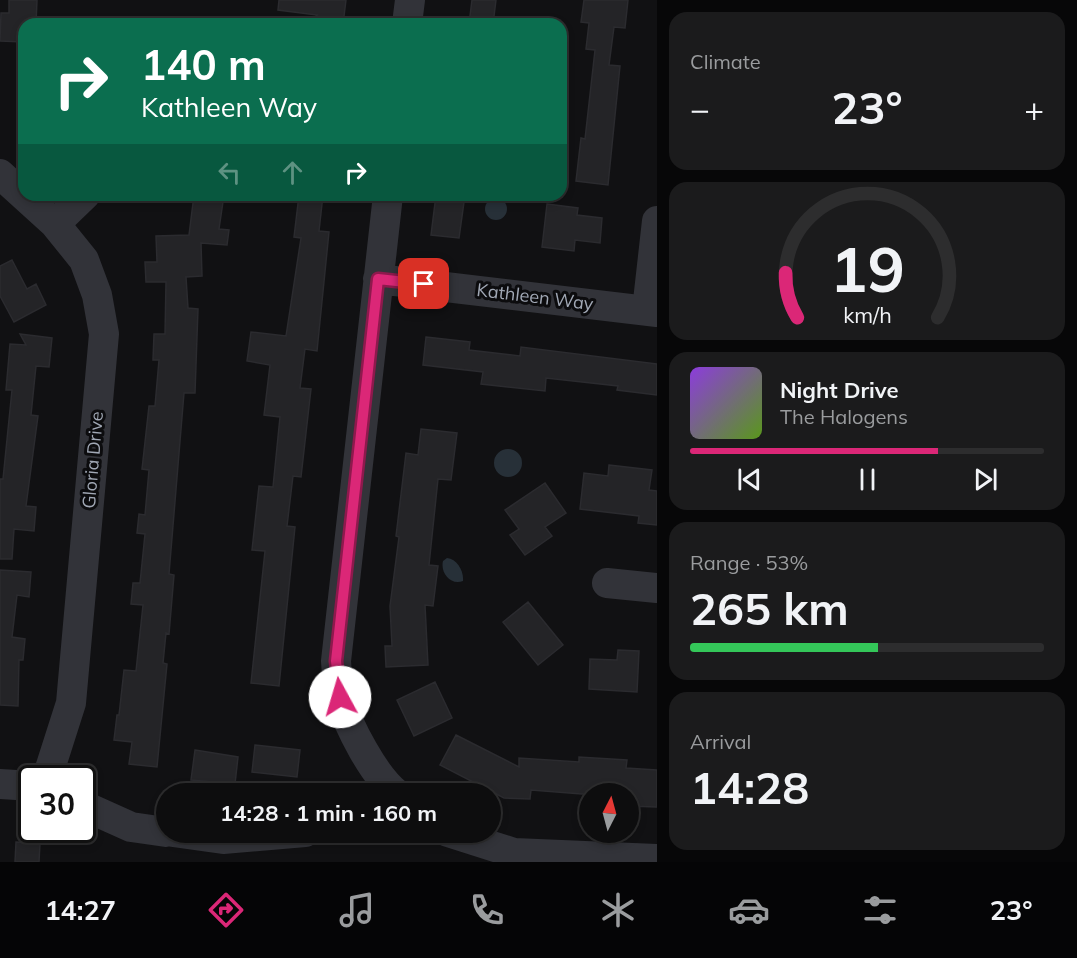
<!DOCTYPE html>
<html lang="en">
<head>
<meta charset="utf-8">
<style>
	body { margin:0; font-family:Mulish,sans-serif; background:#1b1b1c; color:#f1f3f6; height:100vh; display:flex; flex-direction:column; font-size:22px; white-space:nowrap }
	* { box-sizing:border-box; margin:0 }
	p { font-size:20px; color:#9a9c9e }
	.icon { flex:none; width:33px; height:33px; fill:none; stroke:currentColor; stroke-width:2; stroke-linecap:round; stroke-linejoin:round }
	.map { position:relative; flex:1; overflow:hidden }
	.panel { display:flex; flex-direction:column; gap:12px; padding:12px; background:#070708; width:420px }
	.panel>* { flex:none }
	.banner { position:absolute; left:18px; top:18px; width:549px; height:183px; border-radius:18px; box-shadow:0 3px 9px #0003,0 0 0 2px #2d2d2e; background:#0b6e4f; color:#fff; overflow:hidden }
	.needle { width:39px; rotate:6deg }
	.tools { position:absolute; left:579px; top:783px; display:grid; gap:12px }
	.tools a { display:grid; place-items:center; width:60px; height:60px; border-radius:50%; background:#0d0d0e; box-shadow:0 3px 9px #0003,0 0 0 2px #2d2d2e; font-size:30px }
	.speed { position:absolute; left:18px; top:765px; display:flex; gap:12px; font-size:30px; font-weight:700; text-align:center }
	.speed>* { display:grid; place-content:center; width:78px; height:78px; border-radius:50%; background:#0d0d0e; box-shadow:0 3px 9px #0003,0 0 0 2px #2d2d2e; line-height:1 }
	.speed .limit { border:3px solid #111; border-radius:9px; background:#fff; color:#111 }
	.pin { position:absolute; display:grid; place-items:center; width:51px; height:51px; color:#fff; margin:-26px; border-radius:12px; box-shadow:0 3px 9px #0006 }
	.me { position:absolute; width:66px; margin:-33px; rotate:354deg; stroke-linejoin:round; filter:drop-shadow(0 0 4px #0008) }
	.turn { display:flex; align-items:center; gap:21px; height:126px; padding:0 24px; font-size:27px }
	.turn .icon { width:78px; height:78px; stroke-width:2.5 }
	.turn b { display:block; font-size:42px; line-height:51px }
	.lanes { display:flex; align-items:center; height:57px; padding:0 24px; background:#0003; justify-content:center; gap:30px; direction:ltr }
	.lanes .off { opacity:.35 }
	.big { font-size:45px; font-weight:700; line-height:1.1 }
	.panel .card { flex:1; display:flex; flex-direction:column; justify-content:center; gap:9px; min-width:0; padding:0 21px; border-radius:18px; background:#1b1b1c }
	.panel .dial { align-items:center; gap:0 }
	.dial svg { height:156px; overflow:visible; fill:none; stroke:#2d2d2e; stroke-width:7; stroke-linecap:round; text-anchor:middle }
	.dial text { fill:#f1f3f6; stroke:none }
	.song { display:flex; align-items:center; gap:18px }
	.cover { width:72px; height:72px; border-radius:9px; background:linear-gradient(135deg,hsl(270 70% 55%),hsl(90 70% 35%)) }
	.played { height:6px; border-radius:3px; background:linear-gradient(90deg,#db2777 70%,#2d2d2e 70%) }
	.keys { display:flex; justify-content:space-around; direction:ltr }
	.heat { display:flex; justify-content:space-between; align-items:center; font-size:33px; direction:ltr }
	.charge { height:9px; border-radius:4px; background:linear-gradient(90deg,#34c759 53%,#2d2d2e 0) }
	.trip { position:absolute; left:156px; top:783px; width:345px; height:60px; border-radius:30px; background:#0d0d0e; box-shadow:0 3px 9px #0003,0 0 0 2px #2d2d2e; font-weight:700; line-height:60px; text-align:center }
	.tab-bar { display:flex; height:96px; justify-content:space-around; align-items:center; background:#050506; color:#9a9c9e }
	.tab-bar .icon { width:42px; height:42px }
	.tab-bar .active { color:#db2777 }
	.tab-bar b { font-size:27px; color:#f1f3f6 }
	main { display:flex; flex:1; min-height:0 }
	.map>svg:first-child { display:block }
	.water { fill:#273038 }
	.building { fill:#242427; stroke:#2b2b2f; stroke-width:1.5 }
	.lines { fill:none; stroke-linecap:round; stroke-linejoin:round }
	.minor { stroke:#323339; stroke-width:30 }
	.route-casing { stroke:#8e194d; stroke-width:15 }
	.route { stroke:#db2777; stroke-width:10 }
	.labels { text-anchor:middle; stroke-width:6; stroke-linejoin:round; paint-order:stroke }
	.street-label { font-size:18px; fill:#a1a8b5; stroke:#0c0c0e }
</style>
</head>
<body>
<main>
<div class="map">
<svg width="657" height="862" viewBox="0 0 657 862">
	<rect width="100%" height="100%" fill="#111113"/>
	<path class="water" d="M485 209a11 11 0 1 1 22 0a11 11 0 1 1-22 0Z
		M494 463a14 14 0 1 1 28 0a14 14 0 1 1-28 0Z
		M447 558C457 559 464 571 463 581 451 586 440 573 443 561Z"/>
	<path class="building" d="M9 0H37L36 24H24L23 42 0 41 1 13H9Z
		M279 0H346L343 24H307L317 15 278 10Z
		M472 0H496L493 24H469Z
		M584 0H628L625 28 614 27 609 65 620 66 608 185 576 181 581 138 585 139 595 50 586 49 589 23 581 22Z
		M194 195H224L219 229 229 230 227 245 201 243 202 276 186 277 188 308 198 309 195 393H184L169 574 174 575 169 634 166 633 163 663 167 664 157 767 129 764 132 742 114 740 117 715H119L124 670 136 671 138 652 143 605 131 604 133 583H140L145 534 137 533 139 514 145 515 149 470 142 469 149 406H155L159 360H153L154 334H165L166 282H146L145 262H157L156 236 189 235Z
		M299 195H323L319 231 329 232 317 351 305 349 300 388 311 389 301 477 293 476 287 526 295 527 279 686 251 683 265 551 252 550 259 486 273 487 280 417 264 415 270 365 247 361 251 332 286 336 301 238 294 237Z
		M436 195H465L459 238 431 235Z
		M547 204 578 208 577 215 602 218 600 243 575 240 574 251 542 247Z
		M12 260 27 289 36 284 46 305 14 322 0 296V266Z
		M20 334 52 338 49 367 36 366 31 415 38 416 26 506 36 507 34 531 14 529 12 559H0V479H3L12 390H6L10 344 26 345Z
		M426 337 470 342 469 350 520 356 521 347 657 364V395L617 390 618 386 546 378 545 391 481 384 483 372 423 365Z
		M421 429 457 433 451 480 438 479 429 565 438 566 433 606 425 605 428 665 386 667 385 646H392L390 606 399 537 396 536 406 453 418 455Z
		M609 465 652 470 649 490 657 491V525L638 523 639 516 580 509 584 473 608 476Z
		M545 483 566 513 545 527 552 536 525 555 510 535 519 529 505 510Z
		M0 570 31 572 29 597 17 595 12 637 25 639 23 660H19L18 706 0 705Z
		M528 602 563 645 538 665 503 622Z
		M618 650 639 651 637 692 589 689 590 659 617 660Z
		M435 682 452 718 414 736 397 700Z
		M456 735 519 767V758L579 762V757L627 760 626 768 657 770V807L628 806V794H582L531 790 530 799 504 798 440 765Z
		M255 745 300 750 297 777 252 772Z
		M195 750 238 757 235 784 191 780Z
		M16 842 40 843 39 862H15Z"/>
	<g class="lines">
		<path class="minor" d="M407 24 410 0
			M0 174 55 224 84 260 97 295 104 334 71 703 47 778
			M388 195 336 661C337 673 337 686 340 698 348 726 374 776 397 794
			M55 224 85 195
			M378 279 657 312
			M647 310 657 221
			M607 583 657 588
			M0 784 32 786
			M82 805 131 827 166 832
			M173 832 223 839 305 832
			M448 832 514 853 657 859"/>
	</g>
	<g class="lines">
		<g class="route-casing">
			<path id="route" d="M340 697 336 661 378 279 424 284"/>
		</g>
		<use href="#route" class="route"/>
	</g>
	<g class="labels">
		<g class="street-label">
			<text transform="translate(535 297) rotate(7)" y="6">Kathleen Way</text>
			<text transform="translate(93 460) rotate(-85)" y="6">Gloria Drive</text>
		</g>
	</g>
</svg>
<div class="tools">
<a><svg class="needle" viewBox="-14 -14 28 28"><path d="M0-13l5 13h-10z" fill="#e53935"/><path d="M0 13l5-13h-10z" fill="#9a9c9e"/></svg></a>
</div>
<div class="speed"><div class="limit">30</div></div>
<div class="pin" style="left:424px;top:284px;background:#d93025"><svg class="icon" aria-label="arrive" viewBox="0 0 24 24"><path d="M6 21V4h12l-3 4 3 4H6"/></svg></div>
<svg class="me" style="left:340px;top:697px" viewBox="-20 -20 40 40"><circle r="19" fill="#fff"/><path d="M0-13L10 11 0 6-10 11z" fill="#db2777"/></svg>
<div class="trip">14:28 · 1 min · 160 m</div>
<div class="banner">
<div class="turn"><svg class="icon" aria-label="right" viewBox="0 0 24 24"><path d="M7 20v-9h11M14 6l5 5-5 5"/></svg><div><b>140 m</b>Kathleen Way</div></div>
<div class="lanes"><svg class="icon off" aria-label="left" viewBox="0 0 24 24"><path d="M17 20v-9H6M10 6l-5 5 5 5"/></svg><svg class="icon off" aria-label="ahead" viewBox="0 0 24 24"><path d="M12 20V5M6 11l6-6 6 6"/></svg><svg class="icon" aria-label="right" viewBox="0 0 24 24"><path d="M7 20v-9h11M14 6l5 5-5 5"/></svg></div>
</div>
</div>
<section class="panel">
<div class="card"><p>Climate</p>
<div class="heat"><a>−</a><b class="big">23°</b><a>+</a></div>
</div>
<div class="card dial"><svg viewBox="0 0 100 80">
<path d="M14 69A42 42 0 1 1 86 69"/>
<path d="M14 69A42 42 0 0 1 8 46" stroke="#db2777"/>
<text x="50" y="56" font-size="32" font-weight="700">19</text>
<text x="50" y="72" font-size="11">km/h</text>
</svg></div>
<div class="card">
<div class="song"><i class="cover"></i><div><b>Night Drive</b><p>The Halogens</p></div></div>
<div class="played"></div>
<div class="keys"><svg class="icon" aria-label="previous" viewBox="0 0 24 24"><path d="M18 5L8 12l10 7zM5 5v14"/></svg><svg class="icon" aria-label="pause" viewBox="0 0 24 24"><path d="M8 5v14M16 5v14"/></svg><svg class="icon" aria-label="next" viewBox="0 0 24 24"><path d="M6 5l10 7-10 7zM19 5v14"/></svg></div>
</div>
<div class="card"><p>Range · 53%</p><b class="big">265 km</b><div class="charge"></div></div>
<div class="card"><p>Arrival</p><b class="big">14:28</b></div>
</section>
</main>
<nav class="tab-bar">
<b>14:27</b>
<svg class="icon active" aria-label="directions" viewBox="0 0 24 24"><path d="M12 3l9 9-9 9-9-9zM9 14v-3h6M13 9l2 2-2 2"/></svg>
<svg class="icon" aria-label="music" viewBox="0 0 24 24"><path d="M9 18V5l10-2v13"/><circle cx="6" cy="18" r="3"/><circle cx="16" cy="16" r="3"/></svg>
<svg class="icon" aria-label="phone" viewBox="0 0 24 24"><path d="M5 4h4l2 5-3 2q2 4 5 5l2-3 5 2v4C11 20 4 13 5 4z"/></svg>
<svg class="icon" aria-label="climate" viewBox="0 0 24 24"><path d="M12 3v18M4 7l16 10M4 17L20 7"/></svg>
<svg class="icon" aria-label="car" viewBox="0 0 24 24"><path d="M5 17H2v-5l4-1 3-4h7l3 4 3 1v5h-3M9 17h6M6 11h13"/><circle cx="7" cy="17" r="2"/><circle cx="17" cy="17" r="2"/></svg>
<svg class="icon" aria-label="filters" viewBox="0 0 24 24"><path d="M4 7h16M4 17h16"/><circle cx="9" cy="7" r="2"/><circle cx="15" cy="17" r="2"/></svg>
<b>23°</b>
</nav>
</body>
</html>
